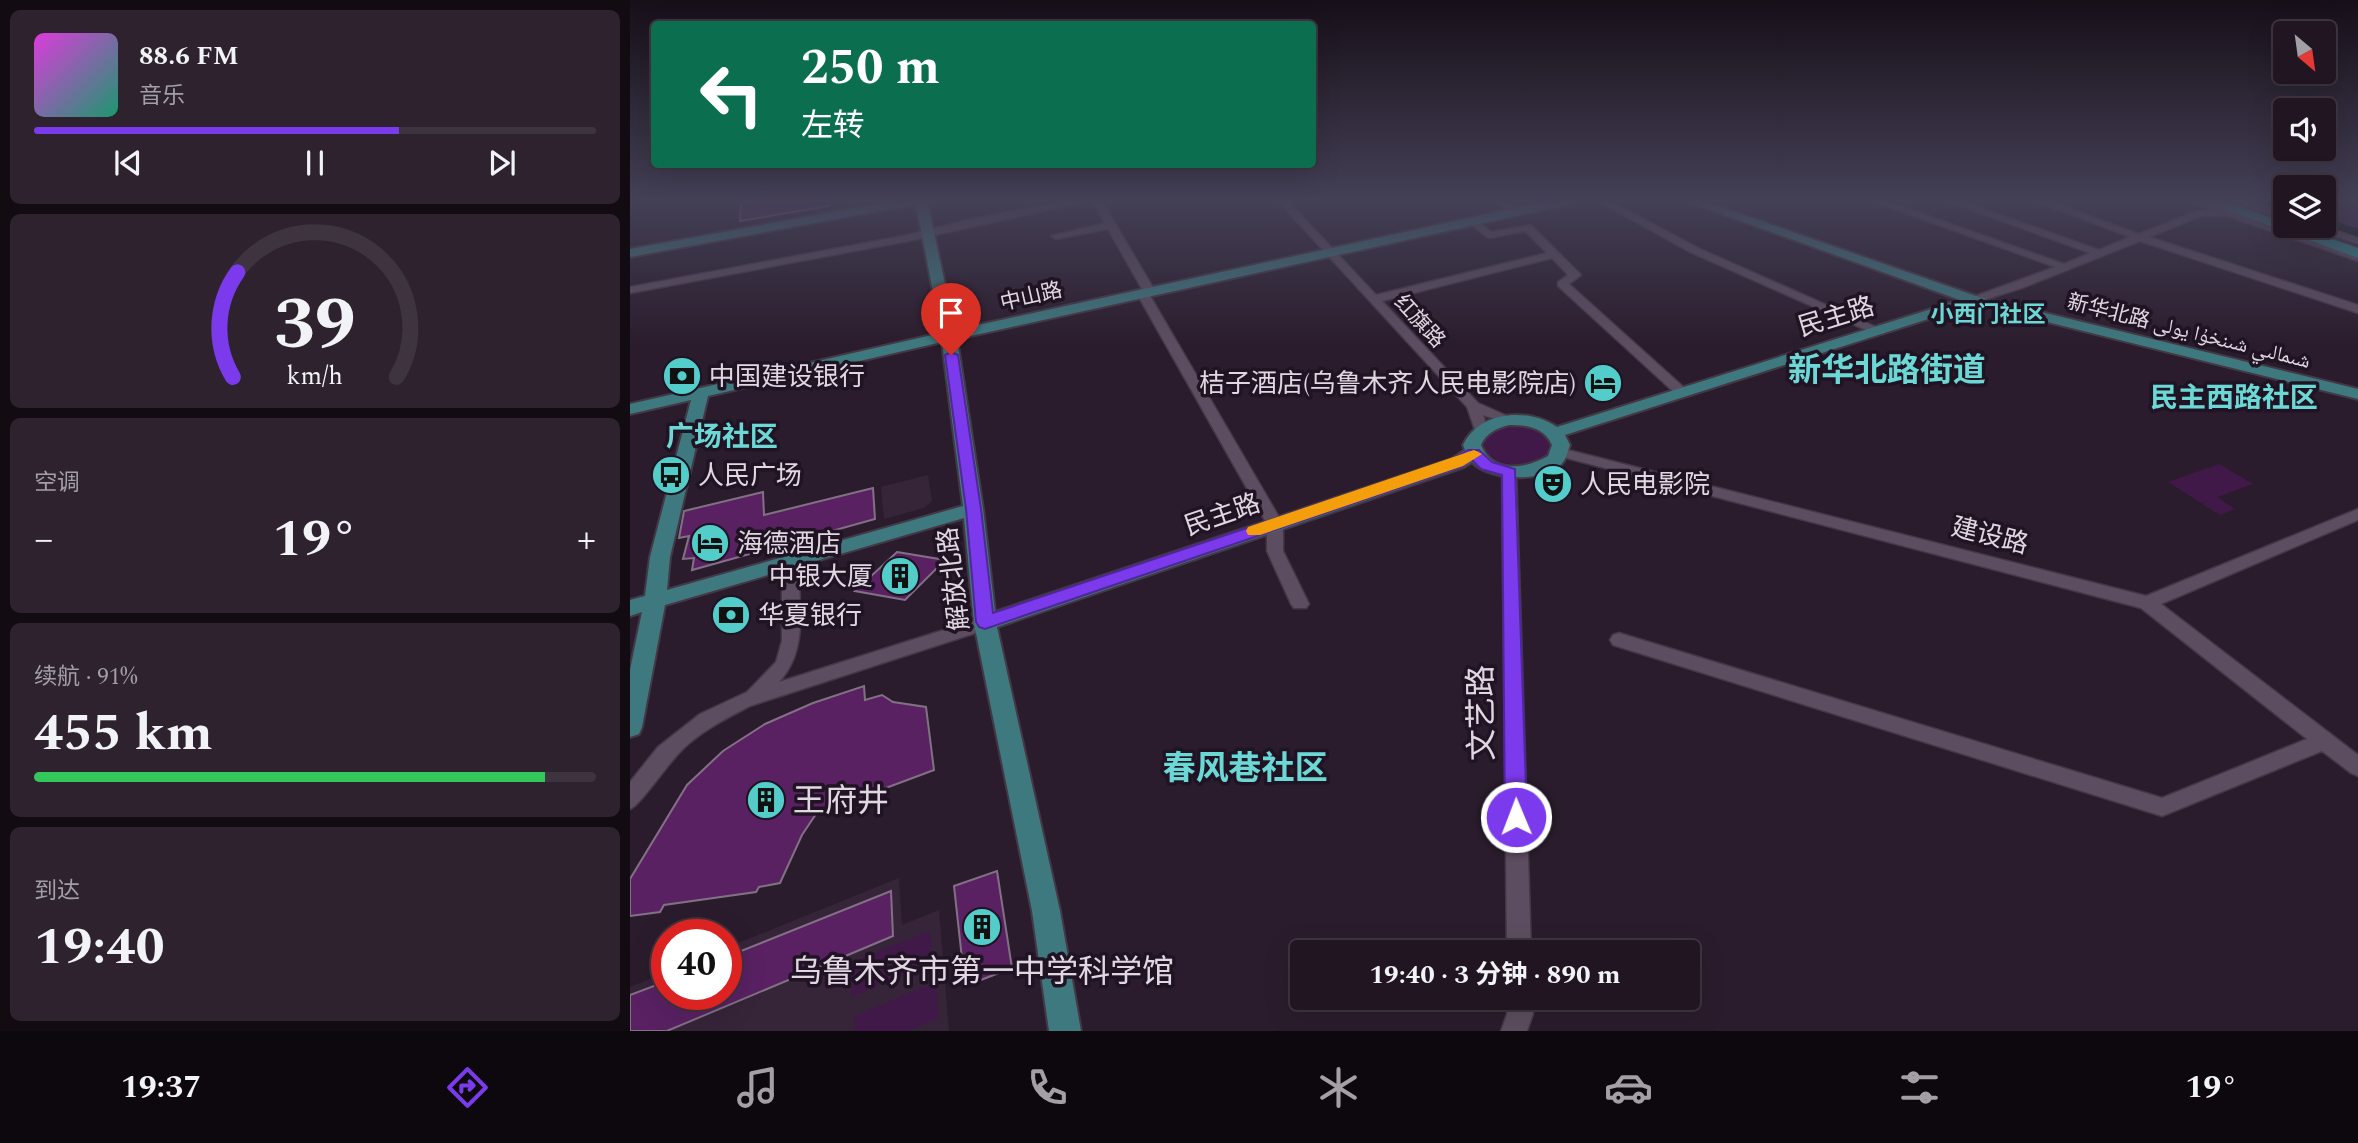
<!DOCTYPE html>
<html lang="zh">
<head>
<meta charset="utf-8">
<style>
	body { margin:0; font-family:Spectral,"Noto Naskh Arabic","Noto Sans SC",serif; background:#2d222e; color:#f1f3f6; height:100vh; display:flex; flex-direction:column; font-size:26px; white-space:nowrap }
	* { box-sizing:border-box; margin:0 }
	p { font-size:23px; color:#a29fa5 }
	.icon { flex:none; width:38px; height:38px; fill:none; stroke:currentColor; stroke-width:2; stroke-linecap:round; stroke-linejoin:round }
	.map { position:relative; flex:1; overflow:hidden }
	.sheet { display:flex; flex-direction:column; gap:10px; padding:10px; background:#120c12; width:630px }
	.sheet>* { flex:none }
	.hud { position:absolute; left:21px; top:21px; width:665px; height:147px; border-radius:7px; box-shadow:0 7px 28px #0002,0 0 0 2px #3d343f; background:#0b6e4f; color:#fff; overflow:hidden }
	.needle { width:46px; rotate:151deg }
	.buttons { position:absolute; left:1643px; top:21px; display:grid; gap:14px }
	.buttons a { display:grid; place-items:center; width:63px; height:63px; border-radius:7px; background:#201521; box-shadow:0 7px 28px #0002,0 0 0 2px #3d343f; font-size:35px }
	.speed { position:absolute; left:21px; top:919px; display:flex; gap:14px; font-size:35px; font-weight:700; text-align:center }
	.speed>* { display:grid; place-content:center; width:91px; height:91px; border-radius:50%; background:#201521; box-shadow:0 7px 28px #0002,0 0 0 2px #3d343f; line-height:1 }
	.speed .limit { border:10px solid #d22; background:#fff; color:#111 }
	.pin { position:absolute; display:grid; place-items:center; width:60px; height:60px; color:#fff; margin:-72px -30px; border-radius:50% 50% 50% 0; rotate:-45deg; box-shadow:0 0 7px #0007 }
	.pin .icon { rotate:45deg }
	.me { position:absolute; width:77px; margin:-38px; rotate:359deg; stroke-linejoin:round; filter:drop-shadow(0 0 5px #0008) }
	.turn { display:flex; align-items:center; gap:24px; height:147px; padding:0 35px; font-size:32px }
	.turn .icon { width:91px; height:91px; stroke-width:2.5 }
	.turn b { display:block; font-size:49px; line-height:60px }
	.big { font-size:52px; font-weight:700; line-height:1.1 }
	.sheet .card { flex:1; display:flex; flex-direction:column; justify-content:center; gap:10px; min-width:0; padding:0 24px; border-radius:10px; background:#2d222e }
	.sheet .dial { align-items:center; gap:0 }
	.dial svg { height:182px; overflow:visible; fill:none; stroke:#3d343f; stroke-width:7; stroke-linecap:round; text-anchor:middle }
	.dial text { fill:#f1f3f6; stroke:none }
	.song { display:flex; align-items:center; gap:21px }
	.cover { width:84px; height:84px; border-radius:10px; background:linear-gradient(135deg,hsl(300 70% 55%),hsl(160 70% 35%)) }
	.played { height:7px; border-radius:4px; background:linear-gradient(90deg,#7c3aed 65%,#3d343f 65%) }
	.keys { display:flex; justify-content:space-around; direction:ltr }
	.heat { display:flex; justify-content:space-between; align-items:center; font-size:38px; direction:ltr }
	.charge { height:10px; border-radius:5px; background:linear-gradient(90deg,#34c759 91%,#3d343f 0) }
	.trip { position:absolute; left:660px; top:940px; width:410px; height:70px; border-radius:7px; background:#201521; box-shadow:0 7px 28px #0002,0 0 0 2px #3d343f; font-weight:700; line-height:70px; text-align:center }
	.tab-bar { display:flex; height:112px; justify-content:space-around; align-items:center; background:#0d080d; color:#a29fa5 }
	.tab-bar .icon { width:49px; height:49px }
	.tab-bar .selected { color:#7c3aed }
	.tab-bar b { font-size:32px; color:#f1f3f6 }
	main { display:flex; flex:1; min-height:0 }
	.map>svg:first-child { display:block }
	.built { fill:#362439 }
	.green { fill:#411948 }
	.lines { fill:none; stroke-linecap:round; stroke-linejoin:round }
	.river { fill:#000b0b; fill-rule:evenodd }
	.building { fill:#592162; stroke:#827185; stroke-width:2 }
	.minor-casing { stroke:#433845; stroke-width:3 }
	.major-casing { stroke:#433845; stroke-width:4 }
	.highway-casing { stroke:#433845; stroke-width:3 }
	.minor { fill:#5d4d60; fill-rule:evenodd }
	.major { fill:#3e797f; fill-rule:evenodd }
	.highway { fill:#2a9693; fill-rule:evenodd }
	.route { fill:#7c3aed; stroke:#51269a; stroke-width:2 }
	.slow { fill:#f59e0b }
	.labels { text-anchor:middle; stroke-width:7; stroke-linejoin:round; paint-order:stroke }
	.far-street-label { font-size:21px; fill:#e0d7e2; stroke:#201323 }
	.far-neighbourhood-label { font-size:23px; font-weight:bold; fill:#6cd8d5; stroke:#201323 }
	.street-label { font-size:26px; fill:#e0d7e2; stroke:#201323 }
	.poi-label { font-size:26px; fill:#e0d7e2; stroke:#201323; text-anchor:start }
	.neighbourhood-label { font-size:28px; font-weight:bold; fill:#6cd8d5; stroke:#201323 }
	.near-street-label { font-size:32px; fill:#e0d7e2; stroke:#201323 }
	.near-poi-label { font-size:32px; fill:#e0d7e2; stroke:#201323; text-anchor:start }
	.district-label { font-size:33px; font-weight:bold; fill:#6cd8d5; stroke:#201323 }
	.near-neighbourhood-label { font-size:33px; font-weight:bold; fill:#6cd8d5; stroke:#201323 }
</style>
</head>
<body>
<main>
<section class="sheet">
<div class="card">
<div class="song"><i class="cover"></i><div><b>88.6 FM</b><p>音乐</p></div></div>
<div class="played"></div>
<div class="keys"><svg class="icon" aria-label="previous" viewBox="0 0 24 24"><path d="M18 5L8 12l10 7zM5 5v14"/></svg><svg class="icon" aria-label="pause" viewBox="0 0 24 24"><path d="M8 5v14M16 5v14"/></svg><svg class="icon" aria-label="next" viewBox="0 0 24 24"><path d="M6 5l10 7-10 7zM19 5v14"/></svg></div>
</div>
<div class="card dial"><svg viewBox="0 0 100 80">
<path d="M14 69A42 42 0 1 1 86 69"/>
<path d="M14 69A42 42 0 0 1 16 23" stroke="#7c3aed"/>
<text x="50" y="56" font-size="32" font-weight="700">39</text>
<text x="50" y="72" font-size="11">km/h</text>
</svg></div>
<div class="card"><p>空调</p>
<div class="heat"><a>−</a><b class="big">19°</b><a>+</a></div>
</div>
<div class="card"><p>续航 · 91%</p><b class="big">455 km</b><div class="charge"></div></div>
<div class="card"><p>到达</p><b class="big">19:40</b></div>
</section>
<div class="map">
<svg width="1728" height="1031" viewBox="0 0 1728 1031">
	<rect width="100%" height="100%" fill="#2a1c2c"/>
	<path class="built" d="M298 475 302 501 294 508 254 519 251 487Z
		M269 878 272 925 309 910 319 1031H0V987L37 972V994H96V948Z"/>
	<path class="green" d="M1694 201H1728V237L1694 226Z
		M879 423 902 425 923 441 920 453C901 469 861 470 852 443 856 429 867 428 879 423Z
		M1589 464 1623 484 1587 497 1605 509 1590 515 1572 504 1579 500 1571 503 1538 482Z
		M300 931 302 964 221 997 222 962Z
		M306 982 308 1018 278 1031H225V1016Z"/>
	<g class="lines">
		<path class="river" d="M1634 201 1656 203V210L1636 203Z
			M1694 217 1728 229V237L1694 225Z"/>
	</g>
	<path class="building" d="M128 201H199V206L110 221 111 204Z
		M243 488 245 519 62 570 64 558 53 559 59 536 49 538 54 511 133 492 134 515Z
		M267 552 315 560 275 600 225 591Z
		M234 686 235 700 252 695 263 702 296 707 304 770 186 814 172 835 150 883 129 887 126 892 34 905 30 912 0 916V879L57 785 93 751 135 724 183 703Z
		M367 871 382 968 335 986 324 886Z
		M261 891 263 936 37 1031H0V995L37 981V994H96V957Z"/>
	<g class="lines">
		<g class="minor-casing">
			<path id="minor" d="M438 201H459L278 241 0 293V287L278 235 342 219Z
				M462 201H472L525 291 519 294 653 524V551L679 604 676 608H664L661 604 637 551V524L506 292 512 289 478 229 426 239 421 236 475 223Z
				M648 201H658L746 295 917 253 895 231 859 238 837 222 846 220 861 232 901 225 951 275 939 284 1059 392 1052 396 1047 395 928 286V282L938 275 922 258 752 301 848 403 886 420 879 424 853 415 858 430 851 434 846 433 837 407Z
				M865 201H877L892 212 884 214Z
				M968 201H980L1068 248 1255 331 1253 334H1245L1060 252Z
				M1242 201H1256L1434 264 1460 253 1317 201H1331L1469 250 1500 237 1405 201H1419L1509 234 1567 211 1581 210 1559 201H1573L1728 254V261L1597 216H1571L1519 237 1728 305V313L1510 241 1392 288 1344 303 1340 302V298L1425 267Z
				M1603 201H1618L1656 214V220Z
				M1676 226H1691L1728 238V244Z
				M930 448 1516 596 1728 509V520L1531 604 1728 755V776L1721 773 1692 751 1532 816 983 645 980 640 983 635 989 633 1532 798 1677 739 1511 608 925 455 923 452Z
				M879 467 886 472 901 952H877L872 472Z
				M160 557 168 563C169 603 179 650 149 682L355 617 361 618 364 623 361 628 120 706C97 718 73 730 54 748 40 760 10 806 0 809V782L28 747 70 714 117 692 146 662 152 641V563Z
				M877 998H902L903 1014 897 1031H871L877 1014Z"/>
		</g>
		<g class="major-casing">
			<path id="major" d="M265 201H297L325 330 918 201H941L935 205 327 339 353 509 365 612 822 459 835 450 833 445C849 411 898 407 927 427L1330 300 1056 201H1073L1349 297 1728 389V399L1345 304 935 435 940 445C938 450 937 456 934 461 917 484 860 481 842 462L834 467 367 627 430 911 451 1031H419L402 911 344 623 334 518 35 605 12 727 9 734 0 737V670L12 612 0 616V600L15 596 20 557 61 400 0 414V404L311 333 286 204 0 257V249ZM312 342 333 506 37 590 40 557 78 396ZM879 425C897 425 914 427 922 445L918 456C895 469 863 474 851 445 856 433 867 428 879 425Z"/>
		</g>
		<g class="highway-casing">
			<path id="highway" d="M1573 201H1594L1656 223V226H1664L1728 248V258Z"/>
		</g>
		<use href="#minor" class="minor"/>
		<use href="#major" class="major"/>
		<use href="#highway" class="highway"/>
	</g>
	<linearGradient id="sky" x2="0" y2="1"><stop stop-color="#170f18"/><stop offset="0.58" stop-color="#444056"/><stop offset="1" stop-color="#444056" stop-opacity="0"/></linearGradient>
	<rect width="1728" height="345" fill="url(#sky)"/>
	<path class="route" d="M321 352 328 355 351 509 363 613 823 459 838 450H849L862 462 885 469 897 817 894 824 886 827 878 824 875 817 872 475 851 469 842 460 833 466 355 629 349 627 346 622 336 509 315 355Z"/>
	<path class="slow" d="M844 450 852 454 833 466 630 535H618L616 531 618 527Z"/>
	<defs>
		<g id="bank-disc" transform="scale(2.0125)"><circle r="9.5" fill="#53cdca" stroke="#201323"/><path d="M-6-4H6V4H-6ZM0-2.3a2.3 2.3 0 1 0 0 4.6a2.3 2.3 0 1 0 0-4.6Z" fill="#111"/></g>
		<g id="hotel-disc" transform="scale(2.0125)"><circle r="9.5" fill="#53cdca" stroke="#201323"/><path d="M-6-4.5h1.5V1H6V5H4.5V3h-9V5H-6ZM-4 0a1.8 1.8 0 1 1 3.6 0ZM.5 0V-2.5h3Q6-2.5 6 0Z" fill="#111"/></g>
		<g id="bus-disc" transform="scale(2.0125)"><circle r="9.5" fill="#53cdca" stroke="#201323"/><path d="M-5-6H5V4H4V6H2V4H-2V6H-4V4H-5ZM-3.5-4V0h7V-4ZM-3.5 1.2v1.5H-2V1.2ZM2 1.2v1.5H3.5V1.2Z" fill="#111"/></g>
		<g id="theatre-disc" transform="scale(2.0125)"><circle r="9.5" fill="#53cdca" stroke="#201323"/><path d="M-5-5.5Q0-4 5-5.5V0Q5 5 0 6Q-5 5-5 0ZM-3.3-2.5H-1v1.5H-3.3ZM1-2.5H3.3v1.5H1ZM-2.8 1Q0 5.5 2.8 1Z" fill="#111"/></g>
		<g id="building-disc" transform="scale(2.0125)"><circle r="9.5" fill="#53cdca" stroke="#201323"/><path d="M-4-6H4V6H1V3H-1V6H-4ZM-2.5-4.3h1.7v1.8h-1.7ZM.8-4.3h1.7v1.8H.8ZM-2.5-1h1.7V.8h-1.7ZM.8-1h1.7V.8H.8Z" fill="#111"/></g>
	</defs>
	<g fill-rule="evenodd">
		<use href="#bank-disc" x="52" y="376"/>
		<use href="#hotel-disc" x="973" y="383"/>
		<use href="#bus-disc" x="41" y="475"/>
		<use href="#theatre-disc" x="923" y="484"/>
		<use href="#hotel-disc" x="80" y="543"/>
		<use href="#building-disc" x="270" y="576"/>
		<use href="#bank-disc" x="101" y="615"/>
		<use href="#building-disc" x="136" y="800"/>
		<use href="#building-disc" x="352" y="927"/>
	</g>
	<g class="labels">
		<g class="far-street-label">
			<text transform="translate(401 296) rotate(-13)" y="7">中山路</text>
			<text transform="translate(790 321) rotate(47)" y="7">红旗路</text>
			<text transform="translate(1559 331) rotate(14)" y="7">新华北路 شىمالىي شىنخۇا يولى</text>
		</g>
		<g class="far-neighbourhood-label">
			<text x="1358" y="322">小西门社区</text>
		</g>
		<g class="street-label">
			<text transform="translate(1206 316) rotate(-17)" y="9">民主路</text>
			<text transform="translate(592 514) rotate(-19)" y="9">民主路</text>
			<text transform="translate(1360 535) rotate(14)" y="9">建设路</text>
			<text transform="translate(323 579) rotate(-97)" y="9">解放北路</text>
		</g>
		<g class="poi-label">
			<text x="79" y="385">中国建设银行</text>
			<text x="946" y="392" text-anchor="end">桔子酒店(乌鲁木齐人民电影院店)</text>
			<text x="68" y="484">人民广场</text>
			<text x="950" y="493">人民电影院</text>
			<text x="107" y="552">海德酒店</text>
			<text x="243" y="585" text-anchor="end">中银大厦</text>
			<text x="128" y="624">华夏银行</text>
		</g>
		<g class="neighbourhood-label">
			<text x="1604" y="407">民主西路社区</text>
			<text x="92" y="446">广场社区</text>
		</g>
		<g class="near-street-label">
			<text transform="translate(851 713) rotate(-91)" y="11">文艺路</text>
		</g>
		<g class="near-poi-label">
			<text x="163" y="811">王府井</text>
			<text x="352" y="982" text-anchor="middle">乌鲁木齐市第一中学科学馆</text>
		</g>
		<g class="district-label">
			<text x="1257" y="381">新华北路街道</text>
		</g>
		<g class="near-neighbourhood-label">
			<text x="615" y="779">春风巷社区</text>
		</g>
	</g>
</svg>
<div class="buttons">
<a><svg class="needle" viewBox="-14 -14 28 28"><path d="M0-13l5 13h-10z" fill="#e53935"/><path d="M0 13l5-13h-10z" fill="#a29fa5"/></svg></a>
<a><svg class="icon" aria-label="sound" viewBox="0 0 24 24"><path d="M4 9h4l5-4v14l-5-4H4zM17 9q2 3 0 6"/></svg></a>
<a><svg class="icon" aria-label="layers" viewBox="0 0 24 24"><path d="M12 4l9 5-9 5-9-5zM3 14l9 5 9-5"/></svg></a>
</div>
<div class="speed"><div class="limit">40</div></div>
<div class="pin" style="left:321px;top:355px;background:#d93025"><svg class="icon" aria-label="arrive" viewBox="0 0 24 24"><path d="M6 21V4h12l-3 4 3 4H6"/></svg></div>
<svg class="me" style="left:886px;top:817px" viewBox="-20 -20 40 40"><circle r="17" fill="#7c3aed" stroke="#fff" stroke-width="3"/><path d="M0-11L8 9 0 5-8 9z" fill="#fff"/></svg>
<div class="trip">19:40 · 3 分钟 · 890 m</div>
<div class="hud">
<div class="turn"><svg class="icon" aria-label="left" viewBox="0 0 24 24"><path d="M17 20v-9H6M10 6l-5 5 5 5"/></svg><div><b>250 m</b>左转</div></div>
</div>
</div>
</main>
<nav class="tab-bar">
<b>19:37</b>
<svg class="icon selected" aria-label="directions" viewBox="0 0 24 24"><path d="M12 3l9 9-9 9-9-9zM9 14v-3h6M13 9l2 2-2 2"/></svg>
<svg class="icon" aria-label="music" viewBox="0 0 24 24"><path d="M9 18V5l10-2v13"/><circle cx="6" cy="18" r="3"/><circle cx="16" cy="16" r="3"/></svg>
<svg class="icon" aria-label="phone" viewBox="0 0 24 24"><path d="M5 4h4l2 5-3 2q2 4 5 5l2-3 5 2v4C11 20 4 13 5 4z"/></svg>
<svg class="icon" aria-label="climate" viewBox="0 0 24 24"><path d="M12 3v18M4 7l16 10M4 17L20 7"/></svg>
<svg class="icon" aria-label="car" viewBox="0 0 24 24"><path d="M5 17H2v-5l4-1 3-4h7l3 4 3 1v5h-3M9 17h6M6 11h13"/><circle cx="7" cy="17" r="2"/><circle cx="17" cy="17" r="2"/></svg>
<svg class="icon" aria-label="filters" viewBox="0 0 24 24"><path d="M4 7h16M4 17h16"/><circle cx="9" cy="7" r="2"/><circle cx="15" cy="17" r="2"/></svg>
<b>19°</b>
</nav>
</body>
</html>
